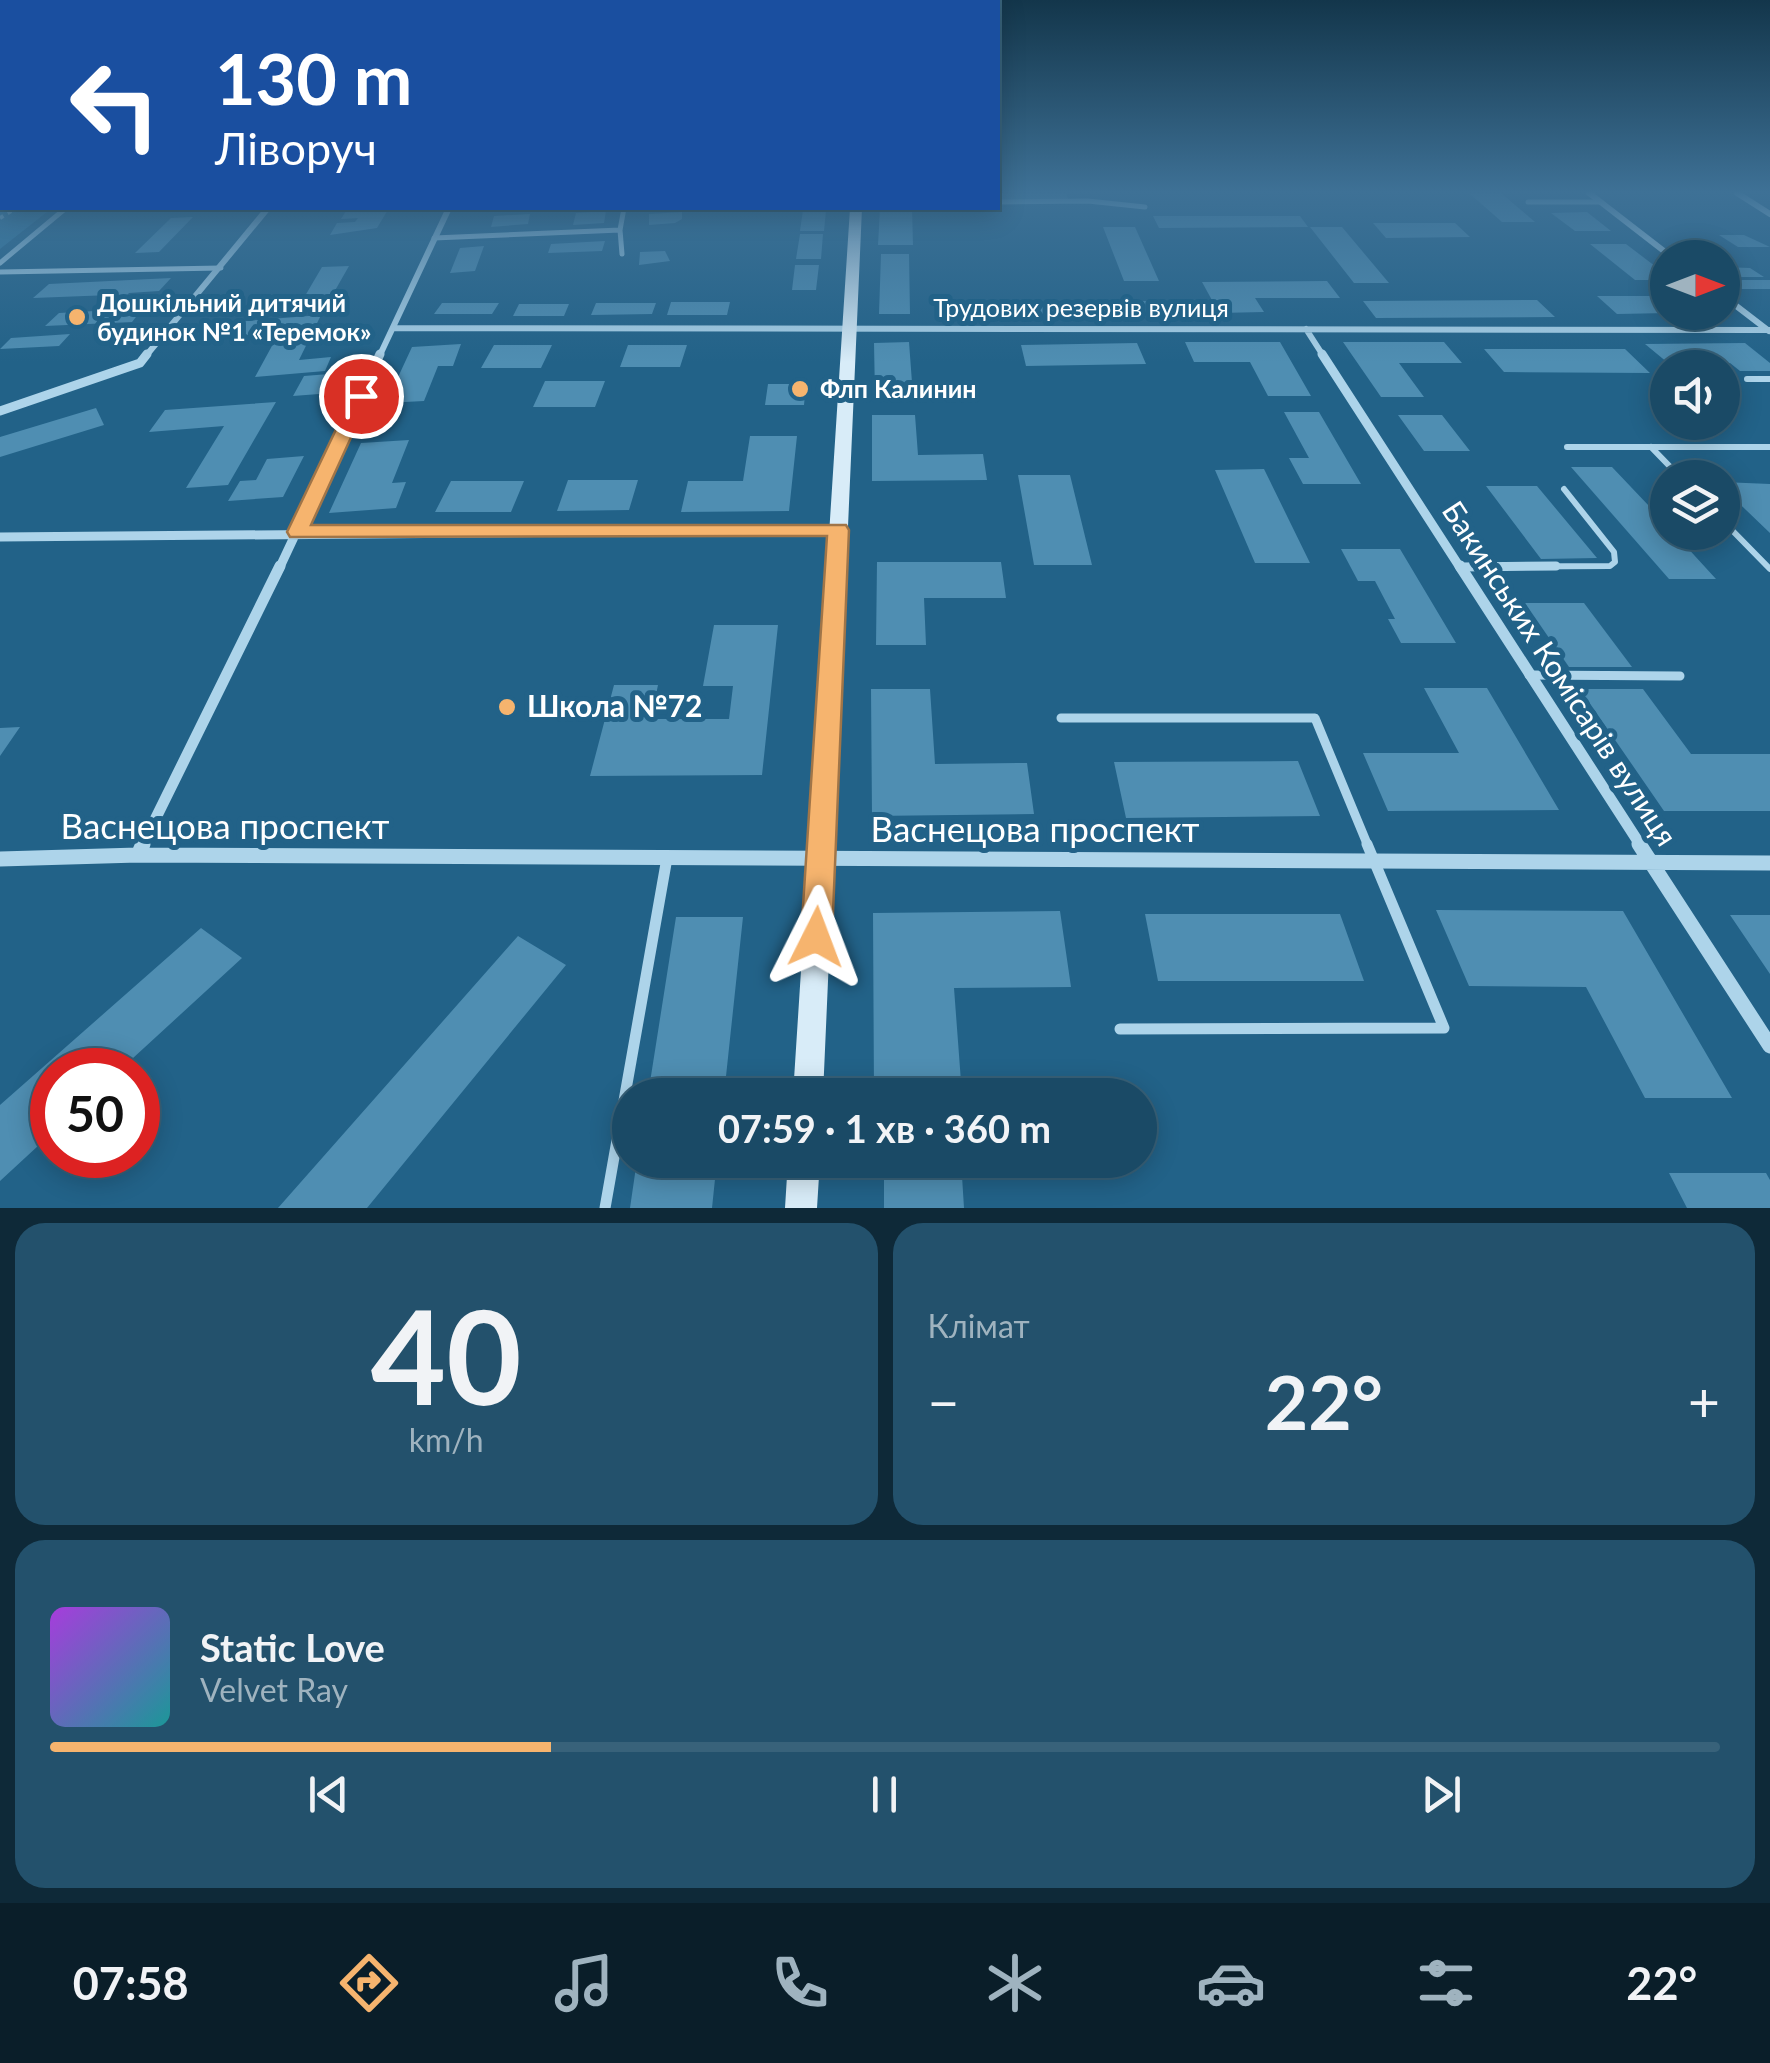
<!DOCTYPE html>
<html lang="uk">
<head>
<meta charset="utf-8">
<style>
	body { margin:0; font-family:Lato,sans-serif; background:#23516c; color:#f1f3f6; height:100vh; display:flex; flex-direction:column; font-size:38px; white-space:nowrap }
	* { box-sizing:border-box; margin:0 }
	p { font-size:32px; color:#9fb3bf }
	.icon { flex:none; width:55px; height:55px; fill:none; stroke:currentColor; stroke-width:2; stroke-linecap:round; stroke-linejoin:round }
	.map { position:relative; height:1208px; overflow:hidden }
	.drawer { display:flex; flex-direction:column; gap:15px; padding:15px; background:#0e2938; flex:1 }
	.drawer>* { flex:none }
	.banner { position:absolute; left:0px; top:0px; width:1000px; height:210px; box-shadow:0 5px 25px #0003,0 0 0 2px #38627a; background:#1a4fa0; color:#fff; overflow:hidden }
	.needle { width:65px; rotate:90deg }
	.buttons { position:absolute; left:1650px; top:240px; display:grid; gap:20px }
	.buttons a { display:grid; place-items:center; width:90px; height:90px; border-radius:50%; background:#1a4a66; box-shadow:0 5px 25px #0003,0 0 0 2px #38627a; font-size:50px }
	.speed { position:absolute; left:30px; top:1048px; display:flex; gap:20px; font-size:50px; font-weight:700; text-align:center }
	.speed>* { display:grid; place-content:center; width:130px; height:130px; border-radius:50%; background:#1a4a66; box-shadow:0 5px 25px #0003,0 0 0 2px #38627a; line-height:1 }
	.speed .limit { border:15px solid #d22; background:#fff; color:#111 }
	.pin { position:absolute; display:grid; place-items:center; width:85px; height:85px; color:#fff; margin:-42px; border:5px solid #fff; border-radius:50%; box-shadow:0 2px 10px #0007 }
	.me { position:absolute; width:110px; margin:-55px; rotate:3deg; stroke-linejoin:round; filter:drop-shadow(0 0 8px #0008) }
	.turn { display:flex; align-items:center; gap:35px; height:210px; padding:0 50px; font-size:45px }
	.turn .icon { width:130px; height:130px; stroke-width:2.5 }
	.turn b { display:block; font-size:70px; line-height:85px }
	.big { font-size:75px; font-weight:700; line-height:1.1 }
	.drawer .tile { flex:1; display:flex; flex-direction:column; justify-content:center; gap:15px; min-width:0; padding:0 35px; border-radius:30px; background:#23516c }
	.drawer .dial { align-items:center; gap:0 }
	.dial b { font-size:130px; line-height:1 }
	.song { display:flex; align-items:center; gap:30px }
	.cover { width:120px; height:120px; border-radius:15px; background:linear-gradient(135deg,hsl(280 70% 55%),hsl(180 70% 35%)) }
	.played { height:10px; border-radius:5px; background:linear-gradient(90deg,#f6b46e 30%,#38627a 30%) }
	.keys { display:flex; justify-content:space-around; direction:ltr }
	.heat { display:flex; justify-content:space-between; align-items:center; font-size:55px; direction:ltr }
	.drawer .tiles { flex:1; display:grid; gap:15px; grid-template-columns:1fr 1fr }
	.tile:last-child { grid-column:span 2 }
	.trip { position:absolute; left:612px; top:1078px; width:545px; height:100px; border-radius:50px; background:#1a4a66; box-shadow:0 5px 25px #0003,0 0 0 2px #38627a; font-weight:700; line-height:100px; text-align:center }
	.dock { display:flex; height:160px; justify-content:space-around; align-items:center; background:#0a1e29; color:#9fb3bf }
	.dock .icon { width:70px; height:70px }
	.dock .current { color:#f6b46e }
	.dock b { font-size:45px; color:#f1f3f6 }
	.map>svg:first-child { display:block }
	.green { fill:#337ca3 }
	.building { fill:#4f8eb2 }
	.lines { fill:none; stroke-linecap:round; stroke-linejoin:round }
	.path { stroke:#add4ea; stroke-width:4; stroke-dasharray:4 5; stroke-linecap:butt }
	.service-far3 { stroke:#add4ea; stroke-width:5 }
	.service-far2 { stroke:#add4ea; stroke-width:6 }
	.service-far1 { stroke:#add4ea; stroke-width:9 }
	.service { stroke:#add4ea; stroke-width:11 }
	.minor-far3 { stroke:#add4ea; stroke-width:6 }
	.minor-far2 { stroke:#add4ea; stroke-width:9 }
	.minor-far1 { stroke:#add4ea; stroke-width:11 }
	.minor { stroke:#add4ea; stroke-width:15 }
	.secondary { fill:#d8ecf8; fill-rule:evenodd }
	.route { fill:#f6b46e; stroke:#a07548; stroke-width:2.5 }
	.poi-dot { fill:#f6b46e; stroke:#226288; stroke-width:4 }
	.labels { text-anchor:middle; stroke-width:10; stroke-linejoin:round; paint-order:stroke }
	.far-poi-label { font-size:25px; font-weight:bold; fill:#fff; stroke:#226288; text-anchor:start }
	.far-street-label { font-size:25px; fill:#fff; stroke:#226288 }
	.street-label { font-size:30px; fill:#fff; stroke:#226288 }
	.poi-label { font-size:30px; font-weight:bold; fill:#fff; stroke:#226288; text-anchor:start }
	.near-street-label { font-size:35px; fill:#fff; stroke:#226288 }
</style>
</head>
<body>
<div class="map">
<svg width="1770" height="1208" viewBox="0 0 1770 1208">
	<rect width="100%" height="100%" fill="#226288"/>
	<path class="green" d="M0 193 2 208H52L0 249Z"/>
	<path class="building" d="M1000 193H1066L1068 199 1002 200Z
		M1469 193H1501L1535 222H1502Z
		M389 208 377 228 330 235 337 223 355 222 358 218 341 219 346 211Z
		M880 208H912L913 245H878Z
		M803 210H826L824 231H800Z
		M606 211 604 223 573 225 576 213Z
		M682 212V219L675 223 649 225V214Z
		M1587 212 1611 231H1575L1551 213Z
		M530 214 528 224 491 227 494 216Z
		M1153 216H1300L1308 227 1159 228Z
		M193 217 159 252 135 253 171 218Z
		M1373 223H1455L1470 237 1386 238Z
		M1103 227H1135L1159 281H1124Z
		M1310 227H1342L1389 283H1354Z
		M800 234H823L821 259H796Z
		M1719 235H1744L1770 247H1738Z
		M605 241 602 251 548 253 551 244Z
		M1590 244H1626L1668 276V280H1635Z
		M484 246 475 271 450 273 460 248Z
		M1681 249H1715L1727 258H1693Z
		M665 251 670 261 639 265 640 252Z
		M881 254H909L910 314H879Z
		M795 265H819L816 290H792Z
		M349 266 333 294 305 296 322 267Z
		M1722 267 1750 268 1764 277H1722Z
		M171 278 159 291 129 293 113 310 143 308 132 322 45 326 59 313 95 311 111 295 33 298 49 284Z
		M1724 280H1770V289H1737Z
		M1327 281 1340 298H1255L1264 312 1219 313 1202 282Z
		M1597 296H1668V313L1617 314Z
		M1537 300 1555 317 1376 318 1363 301Z
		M1168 301 1175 317 1003 318 1000 302Z
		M671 302H730L727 315H667Z
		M442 303H499L492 314H434Z
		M596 303H656L652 314 591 315Z
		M519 304H569L564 316H513Z
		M321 315 299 360 331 357 325 371 255 377 279 333 211 338 221 323Z
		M70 334 59 346 0 349 11 338Z
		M909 342 913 396H875L874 343Z
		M1185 342H1280L1311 396H1268L1250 362H1194Z
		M1343 342H1444L1462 363H1399L1424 397H1381Z
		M1137 343 1146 364 1026 366 1021 345Z
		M1745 343 1770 363V371H1740L1730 363H1668L1645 344Z
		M461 344 453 366H438L424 401 386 403 412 347Z
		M494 345H552L541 368H481Z
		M628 345H687L680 367H620Z
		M1484 349H1625L1650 373 1504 372Z
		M342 373 332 393 293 396 304 376Z
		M545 381H605L595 407H533Z
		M768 384H806L804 405H765Z
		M276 402 228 485 186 488 224 426 149 432 165 410Z
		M96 408 104 425 0 457V437Z
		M1284 412H1319L1361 484H1303L1289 458H1309Z
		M872 415H915L918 455 983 454 987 480 872 481Z
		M1398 415H1442L1470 451H1424Z
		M750 436H797L789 511 681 512 688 481H743Z
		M409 440 392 483 406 482 396 508 329 513 361 443Z
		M304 456 283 497 228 501 240 481 256 480 267 459Z
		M1571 467H1612L1668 526V532H1673L1716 579H1669Z
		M1264 469 1310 563H1255L1215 470Z
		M1018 475H1070L1092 565H1034Z
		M568 480H638L629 510 557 511Z
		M451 481H524L511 512H435Z
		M1722 482 1770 484V533L1722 487Z
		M1486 486H1537L1597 558 1541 559Z
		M1341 549H1400L1456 643H1401L1388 619H1395L1375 581H1358Z
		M877 562H1001L1006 598H924L926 645H876Z
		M1525 603H1584L1632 667H1569Z
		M714 625H778L762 775 590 776 614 685H658L651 719H729L733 686H703Z
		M1424 688H1487L1559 810 1388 811 1363 753H1459Z
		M871 689H930L935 764 1027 763 1034 814 872 816Z
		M1580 689H1643L1691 754H1770V811H1664Z
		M20 727 0 756V728Z
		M1298 761 1320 816 1126 818 1114 762Z
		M1436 910 1623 911 1732 1098H1645L1586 987 1469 986Z
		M1060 911 1071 987 954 988 962 1095H874L873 913Z
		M1145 914H1340L1364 981H1158Z
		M1730 915H1770V974Z
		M676 917H743L724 1095H648Z
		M201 928 242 958 120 1070H52V1133L0 1181V1105Z
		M518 936 566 965 367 1208H278Z
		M637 1160H717L712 1208H630Z
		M884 1160H961L964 1208H884Z
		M1669 1173H1766L1770 1180V1208H1687Z"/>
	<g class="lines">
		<path class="path" d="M0 218 16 208"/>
		<path class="service-far3" d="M998 202 1088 201 1145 207
			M1528 202H1601
			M434 238 620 230
			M622 254 620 230 624 208
			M0 263 66 208
			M0 272 221 268"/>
		<path class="service-far2" d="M1747 379H1770
			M1567 447H1770
			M1651 447 1681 478
			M1722 520 1770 569
			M1462 567 1610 566 1615 562 1614 552 1564 489"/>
		<path class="service-far1" d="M1462 567 1556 566
			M1529 675 1680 676
			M1061 718H1315L1368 846"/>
		<path class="service" d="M1120 1029 1444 1028 1367 844
			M605 1208 667 858"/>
		<path class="minor-far3" d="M1589 193 1673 258
			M1737 193 1770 214
			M1722 295 1769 331
			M393 328 1770 330
			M1306 329 1324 357
			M145 357 268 208
			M379 357 449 208"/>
		<path class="minor-far2" d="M1322 354 1461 569
			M0 411 140 363 147 354
			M0 537 838 530
			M279 569 380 354"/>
		<path class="minor-far1" d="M1460 566 1641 846
			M142 846 280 566"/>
		<path class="minor" d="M1639 844 1770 1046
			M138 855 143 844
			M0 859 138 855 1770 863"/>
		<path class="secondary" d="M850 208H862L823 1095H793Z
			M788 1160H820L817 1208H785Z"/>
	</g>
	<linearGradient id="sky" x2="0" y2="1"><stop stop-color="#13364b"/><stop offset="0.53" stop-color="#3e7196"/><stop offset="1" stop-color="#3e7196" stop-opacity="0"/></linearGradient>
	<rect width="1770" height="362" fill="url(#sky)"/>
	<path class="route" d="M361 391 370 396 311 525H846L849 530 832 937 827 948 816 952 805 948 801 937 827 536 290 537 287 532 352 396Z"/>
	<g class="poi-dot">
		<circle cx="77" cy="317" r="10"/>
		<circle cx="800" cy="389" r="10"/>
		<circle cx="507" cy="707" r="10"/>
	</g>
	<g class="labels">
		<g class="far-poi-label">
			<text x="97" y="312">Дошкільний дитячий<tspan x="97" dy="29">будинок №1 «Теремок»</tspan></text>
			<text x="820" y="398">Флп Калинин</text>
		</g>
		<g class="far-street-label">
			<text x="1081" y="317">Трудових резервів вулиця</text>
		</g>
		<g class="street-label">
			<text transform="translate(1559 674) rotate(57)" y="10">Бакинських Комісарів вулиця</text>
		</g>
		<g class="poi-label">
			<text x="527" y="717">Школа №72</text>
		</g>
		<g class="near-street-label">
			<text x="225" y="839">Васнецова проспект</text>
			<text x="1035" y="842">Васнецова проспект</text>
		</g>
	</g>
</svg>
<div class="buttons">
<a><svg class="needle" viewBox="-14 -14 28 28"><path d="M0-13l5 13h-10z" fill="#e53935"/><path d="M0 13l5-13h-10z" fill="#9fb3bf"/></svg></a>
<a><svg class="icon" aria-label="sound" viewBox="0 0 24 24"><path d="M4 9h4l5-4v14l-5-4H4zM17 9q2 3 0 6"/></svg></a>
<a><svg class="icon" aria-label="layers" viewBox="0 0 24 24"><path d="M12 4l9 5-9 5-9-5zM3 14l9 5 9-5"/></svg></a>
</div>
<div class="speed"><div class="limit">50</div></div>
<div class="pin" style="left:361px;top:396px;background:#d93025"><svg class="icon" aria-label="arrive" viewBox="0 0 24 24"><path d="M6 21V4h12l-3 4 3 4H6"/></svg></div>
<svg class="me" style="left:816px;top:937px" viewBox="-20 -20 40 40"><path d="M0-17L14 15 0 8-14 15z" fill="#f6b46e" stroke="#fff" stroke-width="4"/></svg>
<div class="trip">07:59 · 1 хв · 360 m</div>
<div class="banner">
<div class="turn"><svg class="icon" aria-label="left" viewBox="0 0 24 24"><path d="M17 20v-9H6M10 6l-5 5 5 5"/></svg><div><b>130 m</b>Ліворуч</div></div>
</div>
</div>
<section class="drawer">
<div class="tiles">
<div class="tile dial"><b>40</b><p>km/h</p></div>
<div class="tile"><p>Клімат</p>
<div class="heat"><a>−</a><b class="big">22°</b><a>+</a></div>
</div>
<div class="tile">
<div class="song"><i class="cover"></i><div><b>Static Love</b><p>Velvet Ray</p></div></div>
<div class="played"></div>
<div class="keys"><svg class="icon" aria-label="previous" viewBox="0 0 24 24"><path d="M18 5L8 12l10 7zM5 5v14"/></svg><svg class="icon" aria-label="pause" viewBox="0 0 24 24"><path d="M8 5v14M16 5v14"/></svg><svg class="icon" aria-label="next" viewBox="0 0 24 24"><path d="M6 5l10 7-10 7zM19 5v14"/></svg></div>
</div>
</div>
</section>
<nav class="dock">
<b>07:58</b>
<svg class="icon current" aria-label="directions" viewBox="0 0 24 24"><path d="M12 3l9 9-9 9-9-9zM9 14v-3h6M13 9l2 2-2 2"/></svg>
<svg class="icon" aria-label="music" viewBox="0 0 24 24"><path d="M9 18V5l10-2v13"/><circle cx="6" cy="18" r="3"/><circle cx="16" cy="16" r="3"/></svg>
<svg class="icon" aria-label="phone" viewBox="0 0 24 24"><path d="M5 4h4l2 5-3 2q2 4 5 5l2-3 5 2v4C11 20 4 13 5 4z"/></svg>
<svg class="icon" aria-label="climate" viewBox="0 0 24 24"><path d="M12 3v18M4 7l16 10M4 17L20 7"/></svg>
<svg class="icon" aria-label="car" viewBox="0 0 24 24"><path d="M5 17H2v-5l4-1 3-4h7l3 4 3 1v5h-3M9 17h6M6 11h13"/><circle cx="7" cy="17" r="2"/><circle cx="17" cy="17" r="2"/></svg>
<svg class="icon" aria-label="filters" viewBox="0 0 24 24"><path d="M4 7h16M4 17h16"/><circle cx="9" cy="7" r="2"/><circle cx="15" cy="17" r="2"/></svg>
<b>22°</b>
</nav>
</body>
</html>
